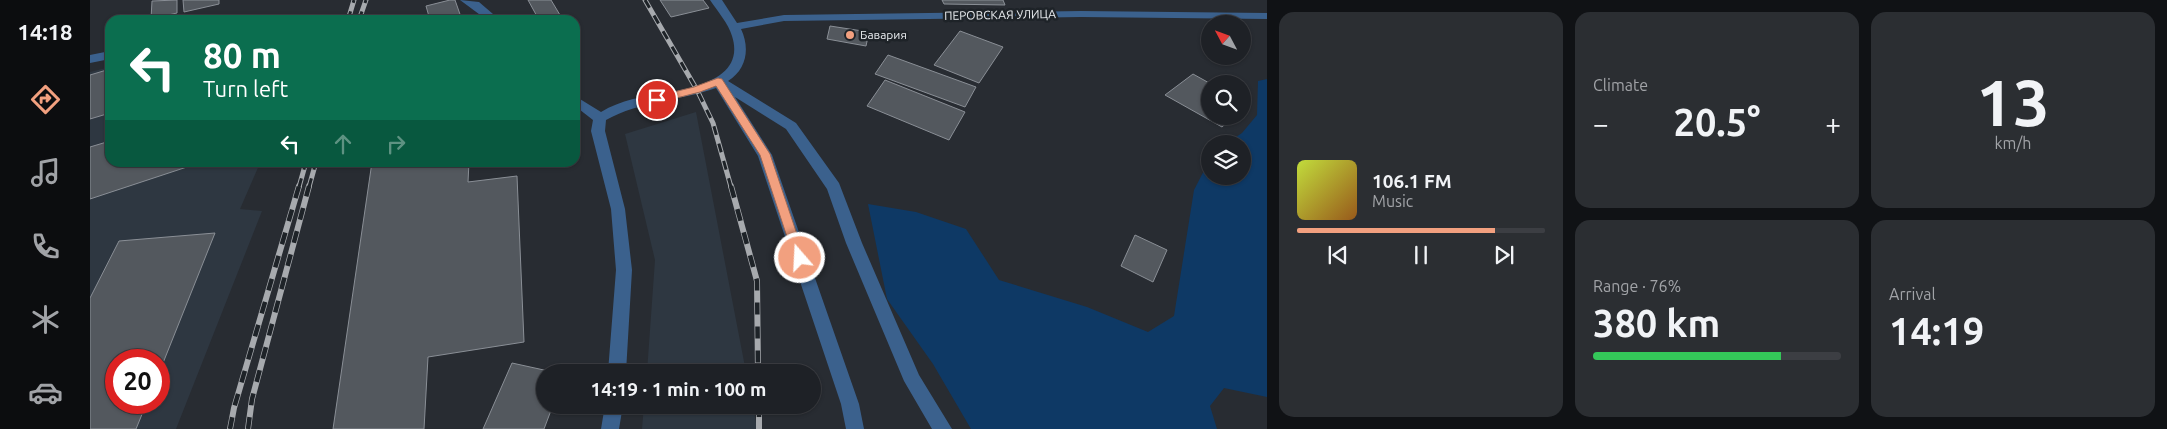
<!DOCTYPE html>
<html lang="en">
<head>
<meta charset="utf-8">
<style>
	body { margin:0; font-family:Ubuntu,sans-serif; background:#2b2e32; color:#f1f3f6; height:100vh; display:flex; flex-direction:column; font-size:19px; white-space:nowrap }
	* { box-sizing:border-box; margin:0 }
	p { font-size:16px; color:#a1a3a7 }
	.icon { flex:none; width:28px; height:28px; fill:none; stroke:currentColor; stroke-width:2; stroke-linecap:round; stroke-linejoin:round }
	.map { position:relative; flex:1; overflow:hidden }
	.panel { display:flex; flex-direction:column; gap:12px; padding:12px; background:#101215; width:900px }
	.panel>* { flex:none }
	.hud { position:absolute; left:15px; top:15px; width:475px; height:152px; border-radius:15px; box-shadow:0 1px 4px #0004,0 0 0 1px #3c3e43; background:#0b6e4f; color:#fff; overflow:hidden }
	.needle { width:32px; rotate:311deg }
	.buttons { position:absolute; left:1111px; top:15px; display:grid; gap:10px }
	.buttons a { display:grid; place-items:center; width:50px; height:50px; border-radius:50%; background:#1e2126; box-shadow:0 1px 4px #0004,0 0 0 1px #3c3e43; font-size:25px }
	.speed { position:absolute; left:15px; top:349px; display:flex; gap:10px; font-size:25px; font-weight:700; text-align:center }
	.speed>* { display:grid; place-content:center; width:65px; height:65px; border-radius:50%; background:#1e2126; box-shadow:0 1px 4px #0004,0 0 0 1px #3c3e43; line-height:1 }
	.speed .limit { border:8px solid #d22; background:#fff; color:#111 }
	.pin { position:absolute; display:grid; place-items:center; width:42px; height:42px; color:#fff; margin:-21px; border:2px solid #fff; border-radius:50%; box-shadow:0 1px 5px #0007 }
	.me { position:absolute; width:55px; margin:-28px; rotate:341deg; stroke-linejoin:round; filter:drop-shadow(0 0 4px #0008) }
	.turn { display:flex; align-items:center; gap:18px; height:105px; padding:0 15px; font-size:22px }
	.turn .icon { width:65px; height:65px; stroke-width:2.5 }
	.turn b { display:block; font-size:35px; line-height:42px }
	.lanes { display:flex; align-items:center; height:48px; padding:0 15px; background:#0003; justify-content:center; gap:25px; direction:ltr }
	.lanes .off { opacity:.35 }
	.big { font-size:38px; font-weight:700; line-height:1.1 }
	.panel .widget { flex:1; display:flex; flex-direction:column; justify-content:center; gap:8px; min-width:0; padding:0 18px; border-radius:15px; background:#2b2e32 }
	.panel .dial { align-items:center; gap:0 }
	.dial b { font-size:65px; line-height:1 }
	.song { display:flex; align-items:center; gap:15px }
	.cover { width:60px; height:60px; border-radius:8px; background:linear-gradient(135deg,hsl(70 70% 55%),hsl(30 70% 35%)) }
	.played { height:5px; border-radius:2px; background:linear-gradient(90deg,#f2a07f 80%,#3c3e43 80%) }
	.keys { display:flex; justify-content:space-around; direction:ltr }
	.heat { display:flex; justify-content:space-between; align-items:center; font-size:28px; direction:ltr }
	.charge { height:8px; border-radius:4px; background:linear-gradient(90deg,#34c759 76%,#3c3e43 0) }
	.panel .tiles { flex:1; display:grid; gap:12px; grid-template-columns:repeat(3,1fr) }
	.widget:first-child { grid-row:span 2 }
	.trip { position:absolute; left:446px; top:364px; width:285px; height:50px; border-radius:25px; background:#1e2126; box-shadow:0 1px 4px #0004,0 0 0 1px #3c3e43; font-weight:700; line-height:50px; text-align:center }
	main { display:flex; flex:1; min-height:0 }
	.tabs { display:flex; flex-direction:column; width:90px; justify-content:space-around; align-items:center; background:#0c0d0f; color:#a1a3a7 }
	.tabs .icon { width:35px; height:35px }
	.tabs .active { color:#f2a07f }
	.tabs b { font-size:22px; color:#f1f3f6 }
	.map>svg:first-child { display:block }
	.built { fill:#2e3741; fill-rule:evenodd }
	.green { fill:#0e3965 }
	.building { fill:#53585e; stroke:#8a8f96 }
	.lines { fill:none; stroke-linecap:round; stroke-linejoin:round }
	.minor { fill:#3b618d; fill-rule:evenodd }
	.rail-far1-casing { stroke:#a7aaae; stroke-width:5 }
	.rail-casing { stroke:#a7aaae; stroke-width:6 }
	.rail-far1 { stroke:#1e2328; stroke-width:3; stroke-dasharray:9; stroke-linecap:butt }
	.rail { stroke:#1e2328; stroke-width:4.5; stroke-dasharray:12; stroke-linecap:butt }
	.route { fill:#f2a07f; stroke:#9d6853 }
	.poi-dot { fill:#f2a07f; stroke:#1e2328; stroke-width:2 }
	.labels { text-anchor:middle; stroke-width:5; stroke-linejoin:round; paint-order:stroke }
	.far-street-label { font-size:12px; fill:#eaedf0; stroke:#1e2328 }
	.far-poi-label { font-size:12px; fill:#eaedf0; stroke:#1e2328; text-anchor:start }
</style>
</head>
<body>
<main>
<nav class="tabs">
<b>14:18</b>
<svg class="icon active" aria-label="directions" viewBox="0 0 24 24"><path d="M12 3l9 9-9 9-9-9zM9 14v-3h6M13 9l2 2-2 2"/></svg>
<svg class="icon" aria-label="music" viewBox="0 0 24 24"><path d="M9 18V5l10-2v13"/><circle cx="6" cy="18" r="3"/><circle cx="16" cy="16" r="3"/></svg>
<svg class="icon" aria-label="phone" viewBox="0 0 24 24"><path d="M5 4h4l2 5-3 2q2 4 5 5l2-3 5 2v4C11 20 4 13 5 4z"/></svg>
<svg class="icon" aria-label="climate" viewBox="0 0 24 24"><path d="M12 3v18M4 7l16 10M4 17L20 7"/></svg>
<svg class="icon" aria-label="car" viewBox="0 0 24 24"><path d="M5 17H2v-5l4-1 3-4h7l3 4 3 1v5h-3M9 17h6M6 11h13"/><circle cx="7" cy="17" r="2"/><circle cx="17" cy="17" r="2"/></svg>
</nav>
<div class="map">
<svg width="1177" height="429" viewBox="0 0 1177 429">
	<rect width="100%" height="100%" fill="#282c32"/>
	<path class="built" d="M20 67V162L170 163 150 209 172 211 86 429H0V72ZM26 360H69V402H26Z
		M606 112 656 372H557L565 260 535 134Z
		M554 405H663L667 429H552Z"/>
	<path class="green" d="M1177 79V397L1134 388 1120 406 1127 429H881L843 364 797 299 778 204 826 212 876 229 909 280 997 307 1058 332 1084 316 1104 190 1120 159V176H1152V144H1136L1152 133 1167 115 1168 81Z"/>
	<path class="building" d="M87 0V13L61 19 62 1Z
		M93 0H129V4L94 12Z
		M360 0H365L372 20H340L336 6Z
		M438 0H461L473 20H449Z
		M570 0H613L619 8 581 17Z
		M852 0H913L915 5 854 4Z
		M740 26 779 32 776 46 737 39Z
		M870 31 913 47 889 83 844 65Z
		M798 55 886 87 875 107 785 74Z
		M20 69V113L0 119V75Z
		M1103 74 1121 84 1120 116H1144L1132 127 1075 95Z
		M795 80 875 112 859 140 777 106Z
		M20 141V162H112L0 199V147Z
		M282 162H379L378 182 427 176 434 342 338 357 334 429H243Z
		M125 233 69 373V360H26V402H57L46 429H0V298L29 241Z
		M1045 235 1077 250 1063 282 1031 266Z
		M422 363 463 372H455V405H463L454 429H393Z"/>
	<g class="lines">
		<path class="minor" d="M370 0 389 2 410 20H397Z
			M620 0H632L647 23 694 15 991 11 1177 13V19L991 17 694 21 651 29C660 48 657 69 638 81L706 123 749 183 772 243 829 375 862 429H842L814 381 756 243 737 189 696 129 645 97 682 155 769 404 774 429H756L751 404 668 156 626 88C590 101 550 101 516 120L515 131 535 209 542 270 536 372H518L526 270 521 209 501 131 503 120 485 106V96L511 112C521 106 531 102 543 99 575 91 659 89 642 36 638 23 628 12 620 0Z
			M182 14 186 15 188 17 186 19 162 20 164 18Z
			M20 51V59L0 63V55Z
			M515 405H533L529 429H511Z"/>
		<g class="rail-far1-casing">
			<path id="rail-far1" d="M555 0 607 90 623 123 641 187
				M258 20 264 0
				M269 20 276 0
				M209 187 216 162
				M219 187 226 162"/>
		</g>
		<g class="rail-casing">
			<path id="rail" d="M641 186 667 281 668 372
				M669 405V429
				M140 429 144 408 209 186
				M158 429 162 399 219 186"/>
		</g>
		<use href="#rail-far1" class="rail-far1"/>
		<use href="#rail" class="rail"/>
	</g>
	<path class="route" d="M628 78 632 79 680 154 715 258 714 261H705L704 258 670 155 626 86 610 92 567 103 562 100 563 97 604 87Z"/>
	<circle class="poi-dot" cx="760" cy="35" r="5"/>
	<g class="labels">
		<g class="far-street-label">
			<text transform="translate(910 15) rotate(-1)" y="4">ПЕРОВСКАЯ УЛИЦА</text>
		</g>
		<g class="far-poi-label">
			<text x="770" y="39">Бавария</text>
		</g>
	</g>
</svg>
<div class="buttons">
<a><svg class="needle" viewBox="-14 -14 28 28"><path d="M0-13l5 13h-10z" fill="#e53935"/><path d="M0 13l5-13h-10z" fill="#a1a3a7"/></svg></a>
<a><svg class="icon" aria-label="search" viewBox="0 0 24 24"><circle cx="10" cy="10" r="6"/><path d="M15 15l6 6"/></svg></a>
<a><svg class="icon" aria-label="layers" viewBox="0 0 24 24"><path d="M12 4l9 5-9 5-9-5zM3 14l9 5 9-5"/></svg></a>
</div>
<div class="speed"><div class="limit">20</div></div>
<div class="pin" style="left:567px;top:100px;background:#d93025"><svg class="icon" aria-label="arrive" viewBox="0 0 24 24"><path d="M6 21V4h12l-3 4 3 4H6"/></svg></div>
<svg class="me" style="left:710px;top:258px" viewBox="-20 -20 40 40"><circle r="17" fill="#f2a07f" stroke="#fff" stroke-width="3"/><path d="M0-11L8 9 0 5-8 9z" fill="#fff"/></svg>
<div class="trip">14:19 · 1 min · 100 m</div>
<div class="hud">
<div class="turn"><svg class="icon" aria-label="left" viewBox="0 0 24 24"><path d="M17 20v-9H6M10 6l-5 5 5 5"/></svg><div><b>80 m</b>Turn left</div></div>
<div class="lanes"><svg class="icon" aria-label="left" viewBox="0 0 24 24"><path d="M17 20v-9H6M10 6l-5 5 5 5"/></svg><svg class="icon off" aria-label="ahead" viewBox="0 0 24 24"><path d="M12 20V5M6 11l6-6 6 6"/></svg><svg class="icon off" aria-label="right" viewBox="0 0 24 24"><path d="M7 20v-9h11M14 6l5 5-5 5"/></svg></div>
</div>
</div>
<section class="panel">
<div class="tiles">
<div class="widget">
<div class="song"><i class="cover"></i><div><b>106.1 FM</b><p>Music</p></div></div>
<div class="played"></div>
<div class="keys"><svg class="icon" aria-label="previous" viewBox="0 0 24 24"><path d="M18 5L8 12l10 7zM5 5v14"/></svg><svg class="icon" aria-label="pause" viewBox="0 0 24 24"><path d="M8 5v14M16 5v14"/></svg><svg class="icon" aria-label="next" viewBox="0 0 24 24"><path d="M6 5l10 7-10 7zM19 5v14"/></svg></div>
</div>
<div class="widget"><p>Climate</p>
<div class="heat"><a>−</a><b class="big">20.5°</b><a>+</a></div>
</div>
<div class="widget dial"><b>13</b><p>km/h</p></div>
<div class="widget"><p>Range · 76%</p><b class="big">380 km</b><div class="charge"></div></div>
<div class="widget"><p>Arrival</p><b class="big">14:19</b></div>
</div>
</section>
</main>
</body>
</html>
